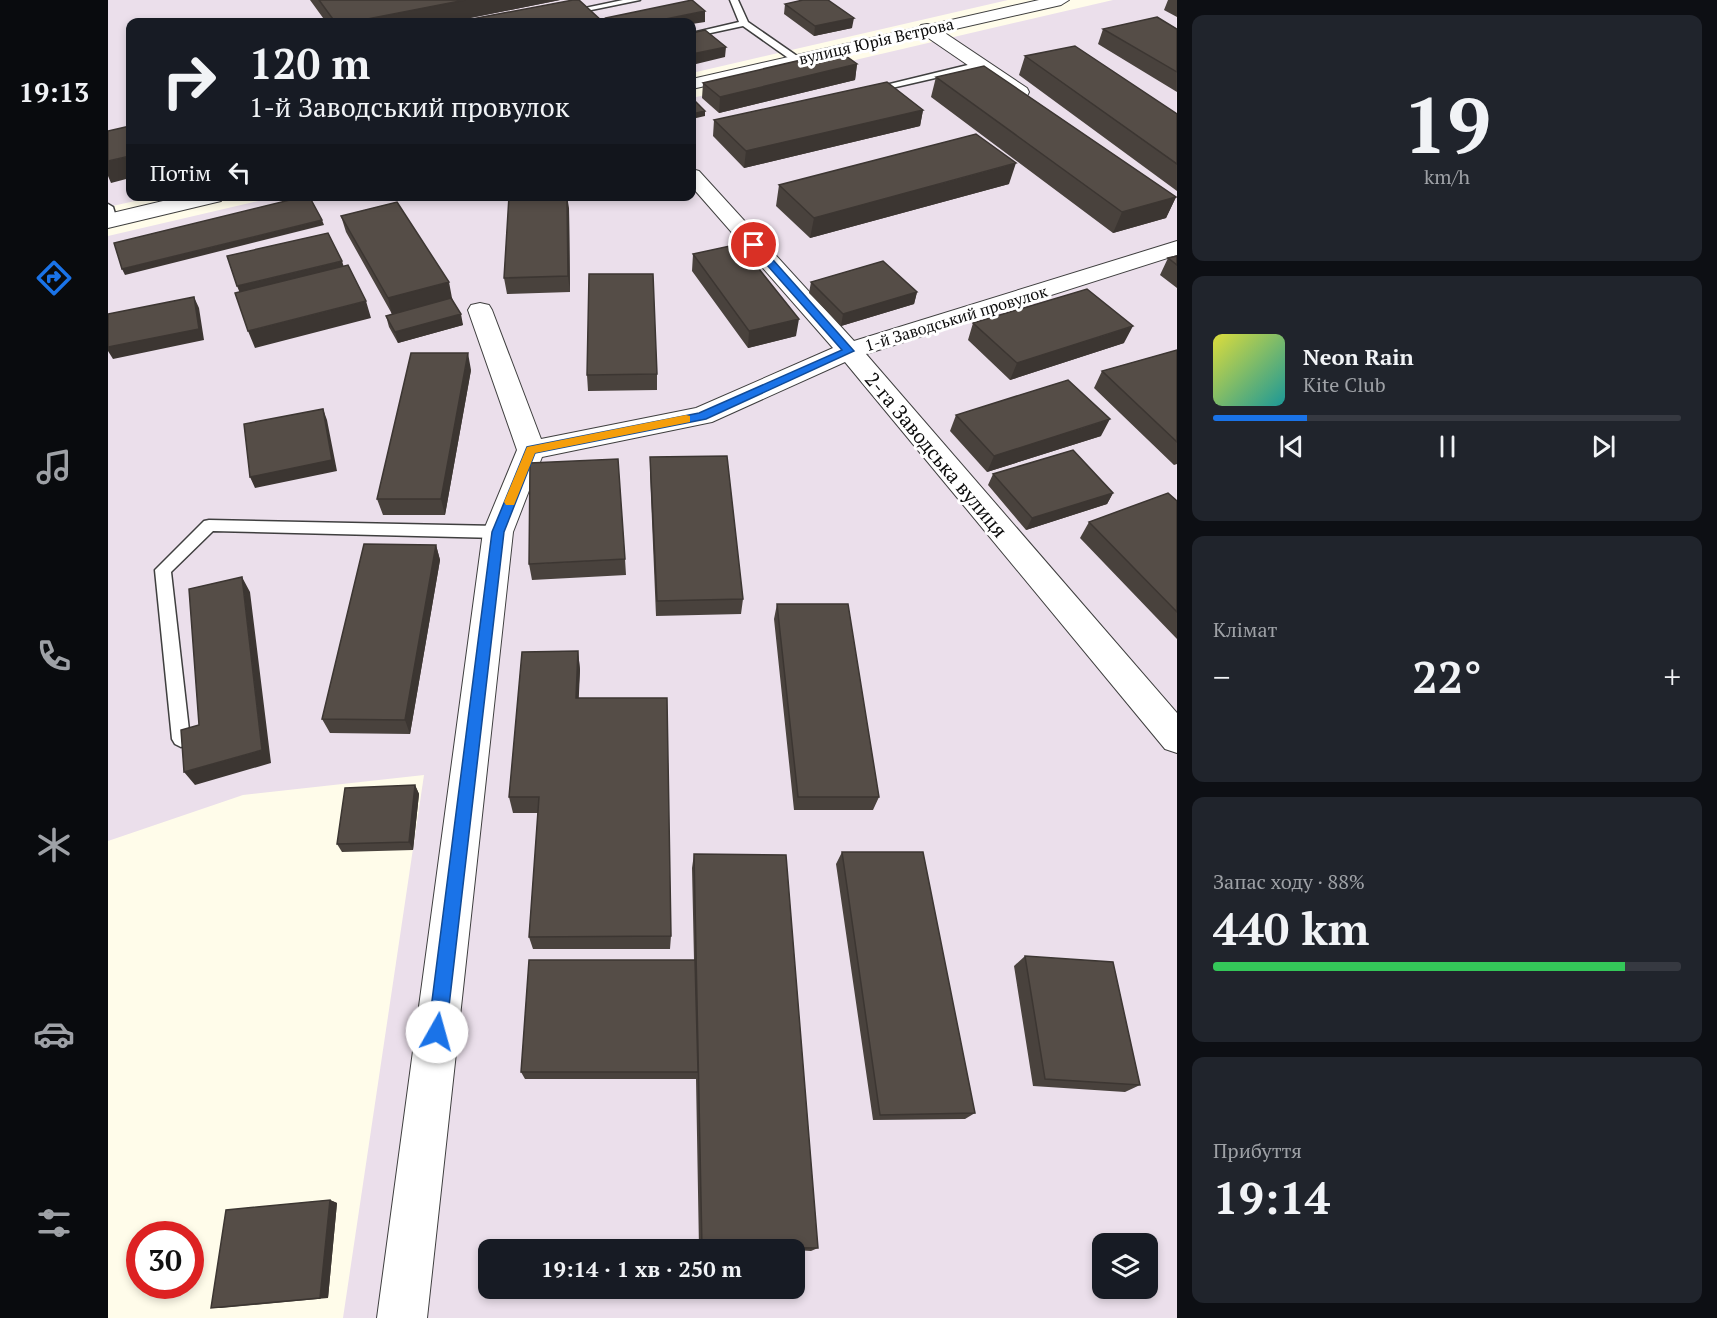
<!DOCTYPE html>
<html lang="uk">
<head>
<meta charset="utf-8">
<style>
	body { margin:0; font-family:"PT Serif",serif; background:#20242c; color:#f1f3f6; height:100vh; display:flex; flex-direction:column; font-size:22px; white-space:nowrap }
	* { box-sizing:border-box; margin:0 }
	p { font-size:20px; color:#9ea1a6 }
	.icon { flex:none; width:33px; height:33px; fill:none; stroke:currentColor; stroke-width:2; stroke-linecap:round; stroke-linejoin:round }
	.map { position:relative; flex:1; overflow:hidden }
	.sheet { display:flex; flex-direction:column; gap:15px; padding:15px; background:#0d0f14; width:540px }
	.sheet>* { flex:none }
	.top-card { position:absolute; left:18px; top:18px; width:570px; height:183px; border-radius:12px; box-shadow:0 3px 9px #0003; background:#171b24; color:#f1f3f6; overflow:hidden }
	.tools { position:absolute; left:984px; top:1233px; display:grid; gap:12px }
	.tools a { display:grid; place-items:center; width:66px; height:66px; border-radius:12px; background:#171b24; box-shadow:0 3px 9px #0003; font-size:30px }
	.speed { position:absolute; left:18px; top:1221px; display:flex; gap:12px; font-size:30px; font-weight:700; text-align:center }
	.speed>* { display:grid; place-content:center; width:78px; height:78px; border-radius:50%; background:#171b24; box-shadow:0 3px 9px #0003; line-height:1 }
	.speed .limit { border:9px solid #d22; background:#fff; color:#111 }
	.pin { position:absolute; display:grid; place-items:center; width:51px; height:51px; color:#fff; margin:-26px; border:3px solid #fff; border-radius:50%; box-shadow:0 2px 6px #0007 }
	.me { position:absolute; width:66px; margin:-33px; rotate:7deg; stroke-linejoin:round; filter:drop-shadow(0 0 4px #0008) }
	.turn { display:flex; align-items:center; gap:21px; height:126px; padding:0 24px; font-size:27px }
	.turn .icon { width:78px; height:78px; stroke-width:2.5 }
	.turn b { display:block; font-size:42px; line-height:51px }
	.then { display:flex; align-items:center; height:57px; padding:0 24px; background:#0003; gap:12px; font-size:22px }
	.big { font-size:45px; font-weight:700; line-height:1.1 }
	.sheet .card { flex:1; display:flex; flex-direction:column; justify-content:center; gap:9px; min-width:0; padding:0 21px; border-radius:12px; background:#20242c }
	.sheet .dial { align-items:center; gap:0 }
	.dial b { font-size:78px; line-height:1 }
	.song { display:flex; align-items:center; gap:18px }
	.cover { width:72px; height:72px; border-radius:9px; background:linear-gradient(135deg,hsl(60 70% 55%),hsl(180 70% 35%)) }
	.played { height:6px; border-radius:3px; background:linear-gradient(90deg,#1a73e8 20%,#363941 20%) }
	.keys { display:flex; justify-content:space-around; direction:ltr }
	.heat { display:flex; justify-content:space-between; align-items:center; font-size:33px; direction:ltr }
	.charge { height:9px; border-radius:4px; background:linear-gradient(90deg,#34c759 88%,#363941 0) }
	.trip { position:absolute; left:370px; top:1239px; width:327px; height:60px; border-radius:12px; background:#171b24; box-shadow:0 3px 9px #0003; font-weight:700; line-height:60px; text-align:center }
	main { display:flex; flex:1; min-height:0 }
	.menu { display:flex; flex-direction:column; width:108px; justify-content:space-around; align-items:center; background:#090b0e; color:#9ea1a6 }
	.menu .icon { width:42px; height:42px }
	.menu .current { color:#1a73e8 }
	.menu b { font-size:27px; color:#f1f3f6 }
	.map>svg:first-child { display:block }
	.industrial { fill:#ebdfeb; fill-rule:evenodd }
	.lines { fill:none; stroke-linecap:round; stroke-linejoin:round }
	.service-casing { stroke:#3f3f3f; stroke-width:3 }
	.minor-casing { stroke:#3f3f3f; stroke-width:2 }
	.tertiary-casing { stroke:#3f3f3f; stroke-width:2 }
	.service { fill:#fff; fill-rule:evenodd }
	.minor { fill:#fff; fill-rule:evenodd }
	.tertiary { fill:#fff; fill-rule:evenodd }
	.wall { fill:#49423d }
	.shaded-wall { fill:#3c3632 }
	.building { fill:#554d47; stroke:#3c3632; stroke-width:1.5 }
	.route { fill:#1a73e8; stroke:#114b97; stroke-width:1.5 }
	.slow { fill:#f59e0b }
	.labels { text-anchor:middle; stroke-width:6; stroke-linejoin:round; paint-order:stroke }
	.far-street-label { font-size:16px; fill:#0c0c0c; stroke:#fff }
	.street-label { font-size:20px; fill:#0c0c0c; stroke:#fff }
</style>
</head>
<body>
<main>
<nav class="menu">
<b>19:13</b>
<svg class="icon current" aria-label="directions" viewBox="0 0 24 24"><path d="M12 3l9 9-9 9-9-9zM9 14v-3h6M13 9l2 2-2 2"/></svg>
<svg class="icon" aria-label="music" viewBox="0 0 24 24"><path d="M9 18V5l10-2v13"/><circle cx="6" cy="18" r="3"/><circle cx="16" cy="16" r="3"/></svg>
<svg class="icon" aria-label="phone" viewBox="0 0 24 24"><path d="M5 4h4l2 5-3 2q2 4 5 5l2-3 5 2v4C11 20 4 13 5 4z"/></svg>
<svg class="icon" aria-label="climate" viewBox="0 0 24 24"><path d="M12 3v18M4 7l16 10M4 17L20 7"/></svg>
<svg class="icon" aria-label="car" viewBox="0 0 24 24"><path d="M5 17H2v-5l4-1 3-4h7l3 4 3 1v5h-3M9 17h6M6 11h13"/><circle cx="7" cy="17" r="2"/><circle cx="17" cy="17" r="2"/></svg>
<svg class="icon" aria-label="filters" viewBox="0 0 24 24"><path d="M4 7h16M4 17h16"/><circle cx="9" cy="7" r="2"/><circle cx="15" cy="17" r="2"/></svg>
</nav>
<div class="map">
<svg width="1069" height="1318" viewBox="0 0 1069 1318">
	<rect width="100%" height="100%" fill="#fffcea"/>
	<path class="industrial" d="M0 0H900L584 73V22H22V196L45 197 0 207Z
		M1005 0H1069V1318H235L316 775 135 795 0 841V236L167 197 584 196V98ZM994 1244H1040V1288H994ZM381 1250H687V1288H381Z"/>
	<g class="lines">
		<g class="service-casing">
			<path id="service" d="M515 0H532L425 22H410Z
				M622 0H630L640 22 692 58V62H686L635 26 584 37V33L631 22Z
				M872 62 875 63V67L762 93 757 90Z
				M0 204 5 207 9 220 7 222 0 223Z
				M101 520 390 526 395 528 397 532 395 536 390 538 105 531 63 572 82 739 79 744 73 747 67 744 64 739 47 570 96 521Z"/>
		</g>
		<g class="minor-casing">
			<path id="minor" d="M819 24 825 25 919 88 921 92 919 96H905L813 33 810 29 813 25Z
				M584 169 591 171 746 341 1069 241V255L758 354 1069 713V753L1057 749 737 362 604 422 434 457 405 532 319 1318H269L375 532 409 450 360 310 363 305 372 303 381 305 384 310 433 439 588 408 725 348 584 187Z"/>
		</g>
		<g class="tertiary-casing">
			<path id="tertiary" d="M931 0H961L953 5 584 89V79Z
				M76 196H115L113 201 0 228V214Z"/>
		</g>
		<use href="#service" class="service"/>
		<use href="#minor" class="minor"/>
		<use href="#tertiary" class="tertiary"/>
	</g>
	<path class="wall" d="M202 0H452L342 22H218Z
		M1060 0H1069V17L1056 10Z
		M677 4 744 28 706 36 676 14Z
		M995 29H1069V92L990 44Z
		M917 56 1069 114V191L911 75Z
		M749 64 747 80 611 113 594 98 595 83Z
		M828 77 1068 197 1058 218 1005 233 823 97Z
		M815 110 812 126 636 168 605 136 606 120Z
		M901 184 702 238 668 206 671 185Z
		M461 208 462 292 399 294 396 278Z
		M233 216 344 298 355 325 290 343 281 327 278 316 284 314 238 232Z
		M585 254 688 336 640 348 584 271Z
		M1069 256V288L1052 275 1060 258Z
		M703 282 809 292 806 304 733 326 701 293Z
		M865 323 1016 343 902 380 860 340Z
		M1069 350V464L1066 465 986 388 994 371Z
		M363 370 337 515H275L269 499Z
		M549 374V390L480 391 479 375Z
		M848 415 993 436 879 472 842 431Z
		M542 457 635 599 633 614 548 616 542 474Z
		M885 474 1005 493 999 504 918 530 880 485Z
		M1069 501V639L972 538 981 522Z
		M328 545 332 560 302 734 222 733 214 719Z
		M517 559 518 575 424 580 421 564Z
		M669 604 771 797 765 810H686L666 619Z
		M470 651 472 670 470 698 563 936 562 949H425L421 937 430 813H405L401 797Z
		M307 785 311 794 305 850 234 852 229 844Z
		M734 852 867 1113 857 1119 765 1120 728 864Z
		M586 854 710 1248 703 1251 687 1250 591 1249 588 1078V1079H417L413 1072 586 960 584 868Z
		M917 956 1032 1085 1017 1092 925 1086 906 966Z
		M222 1200 229 1203 220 1298 113 1308H103Z"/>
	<path class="shaded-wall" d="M357 0H452L342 22H244Z
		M597 11V22L584 24V22H543Z
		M746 18 744 28 706 36 707 26Z
		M618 47 617 57 584 65V54Z
		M749 64 747 80 611 113 612 97Z
		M815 110 812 126 636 168 638 151Z
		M597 111V116L584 119V114Z
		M22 156V178L3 183 0 176V161Z
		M908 163 901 184 702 238 706 218Z
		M459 196 461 208 462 292 460 276Z
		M1068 197 1058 218 1005 233 1014 212Z
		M214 220 216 225 17 275 14 269Z
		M234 261 239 277 136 303 129 286Z
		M341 282 344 298 284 315 280 298Z
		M809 292 806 304 733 326 735 314Z
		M86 297 91 308 96 340 5 359 0 351V347Z
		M258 301 263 318 147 348 140 331Z
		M353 314 355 325 290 343 287 332Z
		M691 319 688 336 640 348 641 331Z
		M1025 326 1016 343 902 380 909 363Z
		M360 353 363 370 337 515 333 499Z
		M215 409 219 420 229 471 147 488 142 477Z
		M1002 419 993 436 879 472 886 456Z
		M1005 493 999 504 918 530 924 518Z
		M328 545 332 560 302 734 297 720Z
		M134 577 142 592 163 763 87 785 76 772 154 750Z
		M470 651 472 670 470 716 468 698Z
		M307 785 311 794 305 850 301 842Z
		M222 1200 229 1203 220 1298H212Z"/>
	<path class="building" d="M211 0H357L244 22H227Z
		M465 0H471L495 22H348Z
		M584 0 597 11 543 22H503L498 18Z
		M695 0H720L746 18 707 26 677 4Z
		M1049 17 1069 29V72L995 29Z
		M597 30 618 47 584 54V33Z
		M967 46 1069 114V164L917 56Z
		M731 51 749 64 612 97 595 83Z
		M876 66 1068 197 1014 212 828 77Z
		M779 82 815 110 638 151 606 120Z
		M584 98 597 111 584 114Z
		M22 126V156L0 161V131Z
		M868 134 908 163 706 218 671 185Z
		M198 196H201L214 220 14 269 6 243Z
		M401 196H459L460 276 396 278Z
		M289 202 341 282 280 298 233 216Z
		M220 233 234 261 129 286 119 256Z
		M631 244 691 319 641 331 585 254Z
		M1069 256V265L1060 258Z
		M775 261 809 292 735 314 703 282Z
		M240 265 258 301 140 331 127 293Z
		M481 274H545L549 374 479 375Z
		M979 289 1025 326 909 363 865 323Z
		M86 297 91 329 0 347V314Z
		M343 298 353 314 287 332 278 316Z
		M1069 350V442L994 371Z
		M303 353H360L333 499H269Z
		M960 380 1002 419 886 456 848 415Z
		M215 409 224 460 142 477 136 424Z
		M965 450 1005 493 924 518 885 474Z
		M619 456 635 599 549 601 542 457Z
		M510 459 517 559 421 564 422 463Z
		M1060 493 1069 501V612L981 522Z
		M256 544 328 545 297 720 214 719Z
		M134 577 154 750 76 772 73 730 91 725 81 589Z
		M669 604H740L771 797H690Z
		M470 651 468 698H559L563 936 421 937 431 797H401L414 652Z
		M307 785 301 842 229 844 237 788Z
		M734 852H815L867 1113 772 1115Z
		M586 854 678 855 710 1248 594 1247Z
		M917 956 1005 962 1032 1085 937 1079Z
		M421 960H587L590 1072H413Z
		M222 1200 212 1298 103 1308 118 1210Z"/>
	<path class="route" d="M643 243H650L746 351 598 419 427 453 396 532 338 1032 335 1038 329 1041 323 1038 320 1032 384 532 419 447 591 413 734 350 643 247Z"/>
	<path class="slow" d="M578 415 582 416V422L427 453 406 505H398L396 502 419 447Z"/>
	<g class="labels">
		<g class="far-street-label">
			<text transform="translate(768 41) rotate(-13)" y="6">вулиця Юрія Вєтрова</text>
			<text transform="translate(848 318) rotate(-17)" y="6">1-й Заводський провулок</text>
		</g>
		<g class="street-label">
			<text transform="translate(828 455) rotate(50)" y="7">2-га Заводська вулиця</text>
		</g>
	</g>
</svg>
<div class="tools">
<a><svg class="icon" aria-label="layers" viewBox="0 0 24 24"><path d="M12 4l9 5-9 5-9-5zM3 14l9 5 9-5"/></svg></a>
</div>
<div class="speed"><div class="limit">30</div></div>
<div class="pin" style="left:646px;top:245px;background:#d93025"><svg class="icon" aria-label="arrive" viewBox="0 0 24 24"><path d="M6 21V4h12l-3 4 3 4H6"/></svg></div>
<svg class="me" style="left:329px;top:1032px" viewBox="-20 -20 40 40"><circle r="19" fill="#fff"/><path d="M0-13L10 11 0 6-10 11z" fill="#1a73e8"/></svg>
<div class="trip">19:14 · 1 хв · 250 m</div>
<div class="top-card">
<div class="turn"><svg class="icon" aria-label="right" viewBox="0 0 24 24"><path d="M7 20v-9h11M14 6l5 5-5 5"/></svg><div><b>120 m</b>1-й Заводський провулок</div></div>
<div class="then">Потім<svg class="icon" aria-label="left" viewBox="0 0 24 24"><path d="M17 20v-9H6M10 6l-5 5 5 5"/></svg></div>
</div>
</div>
<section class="sheet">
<div class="card dial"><b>19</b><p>km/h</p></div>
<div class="card">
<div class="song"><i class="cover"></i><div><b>Neon Rain</b><p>Kite Club</p></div></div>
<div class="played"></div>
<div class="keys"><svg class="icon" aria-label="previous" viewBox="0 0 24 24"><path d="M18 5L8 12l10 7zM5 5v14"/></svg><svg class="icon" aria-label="pause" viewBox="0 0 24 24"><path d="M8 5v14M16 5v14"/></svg><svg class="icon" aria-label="next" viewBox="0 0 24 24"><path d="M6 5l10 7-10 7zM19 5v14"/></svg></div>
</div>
<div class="card"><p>Клімат</p>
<div class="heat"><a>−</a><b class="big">22°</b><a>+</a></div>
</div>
<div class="card"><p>Запас ходу · 88%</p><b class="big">440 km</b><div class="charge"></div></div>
<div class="card"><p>Прибуття</p><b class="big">19:14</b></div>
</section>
</main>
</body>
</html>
